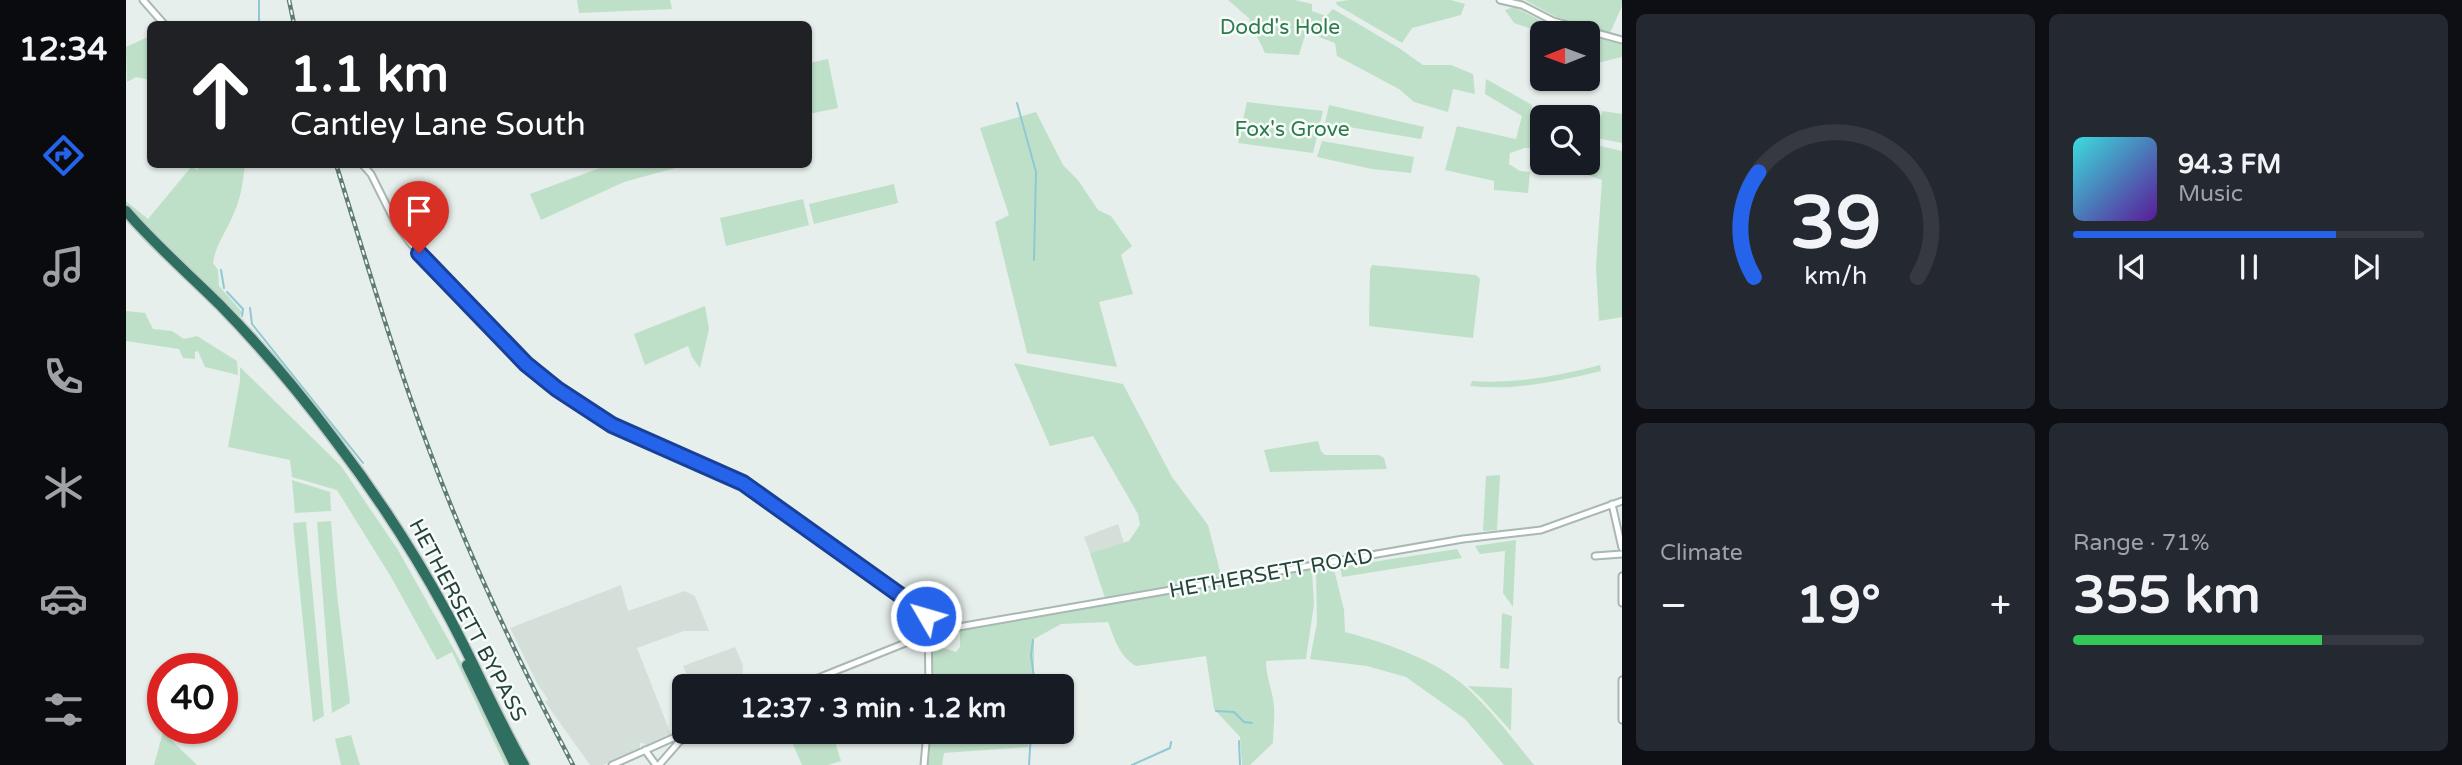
<!DOCTYPE html>
<html lang="en">
<head>
<meta charset="utf-8">
<style>
	body { margin:0; font-family:"Varela Round",sans-serif; background:#242831; color:#f1f3f6; height:100vh; display:flex; flex-direction:column; font-size:26px; white-space:nowrap }
	* { box-sizing:border-box; margin:0 }
	p { font-size:23px; color:#9ea1a6 }
	.icon { flex:none; width:38px; height:38px; fill:none; stroke:currentColor; stroke-width:2; stroke-linecap:round; stroke-linejoin:round }
	.map { position:relative; flex:1; overflow:hidden }
	.side { display:flex; flex-direction:column; gap:14px; padding:14px; background:#0d0f14; width:840px }
	.side>* { flex:none }
	.banner { position:absolute; left:21px; top:21px; width:665px; height:147px; border-radius:10px; box-shadow:0 2px 5px #0004; background:#202124; color:#fff; overflow:hidden }
	.needle { width:46px; rotate:269deg }
	.fabs { position:absolute; left:1404px; top:21px; display:grid; gap:14px }
	.fabs a { display:grid; place-items:center; width:70px; height:70px; border-radius:10px; background:#171b24; box-shadow:0 2px 5px #0004; font-size:35px }
	.speed { position:absolute; left:21px; top:653px; display:flex; gap:14px; font-size:35px; font-weight:700; text-align:center }
	.speed>* { display:grid; place-content:center; width:91px; height:91px; border-radius:50%; background:#171b24; box-shadow:0 2px 5px #0004; line-height:1 }
	.speed .limit { border:10px solid #d22; background:#fff; color:#111 }
	.pin { position:absolute; display:grid; place-items:center; width:60px; height:60px; color:#fff; margin:-72px -30px; border-radius:50% 50% 50% 0; rotate:-45deg; box-shadow:0 0 7px #0007 }
	.pin .icon { rotate:45deg }
	.me { position:absolute; width:77px; margin:-38px; rotate:308deg; stroke-linejoin:round; filter:drop-shadow(0 0 5px #0008) }
	.turn { display:flex; align-items:center; gap:24px; height:147px; padding:0 28px; font-size:32px }
	.turn .icon { width:91px; height:91px; stroke-width:2.5 }
	.turn b { display:block; font-size:49px; line-height:60px }
	.big { font-size:52px; font-weight:700; line-height:1.1 }
	.side .widget { flex:1; display:flex; flex-direction:column; justify-content:center; gap:10px; min-width:0; padding:0 24px; border-radius:10px; background:#242831 }
	.side .dial { align-items:center; gap:0 }
	.dial svg { height:182px; overflow:visible; fill:none; stroke:#363941; stroke-width:7; stroke-linecap:round; text-anchor:middle }
	.dial text { fill:#f1f3f6; stroke:none }
	.song { display:flex; align-items:center; gap:21px }
	.cover { width:84px; height:84px; border-radius:10px; background:linear-gradient(135deg,hsl(180 70% 55%),hsl(270 70% 35%)) }
	.played { height:7px; border-radius:4px; background:linear-gradient(90deg,#2563eb 75%,#363941 75%) }
	.keys { display:flex; justify-content:space-around; direction:ltr }
	.heat { display:flex; justify-content:space-between; align-items:center; font-size:38px; direction:ltr }
	.charge { height:10px; border-radius:5px; background:linear-gradient(90deg,#34c759 71%,#363941 0) }
	.side .tiles { flex:1; display:grid; gap:14px; grid-template-columns:repeat(2,1fr) }
	.trip { position:absolute; left:546px; top:674px; width:402px; height:70px; border-radius:10px; background:#171b24; box-shadow:0 2px 5px #0004; font-weight:700; line-height:70px; text-align:center }
	main { display:flex; flex:1; min-height:0 }
	.menu { display:flex; flex-direction:column; width:126px; justify-content:space-around; align-items:center; background:#090b0e; color:#9ea1a6 }
	.menu .icon { width:49px; height:49px }
	.menu .selected { color:#2563eb }
	.menu b { font-size:32px; color:#f1f3f6 }
	.map>svg:first-child { display:block }
	.built { fill:#d4dfda }
	.green { fill:#bfe0c8 }
	.lines { fill:none; stroke-linecap:round; stroke-linejoin:round }
	.stream { stroke:#8ec9d4; stroke-width:2 }
	.minor-casing { stroke:#a8b8b2; stroke-width:9 }
	.highway-casing { stroke:#c2cac8; stroke-width:13 }
	.minor { stroke:#fff; stroke-width:5 }
	.highway { stroke:#2f6f62; stroke-width:10 }
	.rail-casing { stroke:#5f7d75; stroke-width:4.5 }
	.rail { stroke:#f7fbf9; stroke-width:2; stroke-dasharray:5; stroke-linecap:butt }
	.route-casing { stroke:#184099; stroke-width:18 }
	.route { stroke:#2563eb; stroke-width:12 }
	.labels { text-anchor:middle; stroke-width:5; stroke-linejoin:round; paint-order:stroke }
	.park-label { font-size:21px; fill:#2d7a4b; stroke:#f7fbf9 }
	.street-label { font-size:21px; fill:#24423a; stroke:#f7fbf9 }
</style>
</head>
<body>
<main>
<nav class="menu">
<b>12:34</b>
<svg class="icon selected" aria-label="directions" viewBox="0 0 24 24"><path d="M12 3l9 9-9 9-9-9zM9 14v-3h6M13 9l2 2-2 2"/></svg>
<svg class="icon" aria-label="music" viewBox="0 0 24 24"><path d="M9 18V5l10-2v13"/><circle cx="6" cy="18" r="3"/><circle cx="16" cy="16" r="3"/></svg>
<svg class="icon" aria-label="phone" viewBox="0 0 24 24"><path d="M5 4h4l2 5-3 2q2 4 5 5l2-3 5 2v4C11 20 4 13 5 4z"/></svg>
<svg class="icon" aria-label="climate" viewBox="0 0 24 24"><path d="M12 3v18M4 7l16 10M4 17L20 7"/></svg>
<svg class="icon" aria-label="car" viewBox="0 0 24 24"><path d="M5 17H2v-5l4-1 3-4h7l3 4 3 1v5h-3M9 17h6M6 11h13"/><circle cx="7" cy="17" r="2"/><circle cx="17" cy="17" r="2"/></svg>
<svg class="icon" aria-label="filters" viewBox="0 0 24 24"><path d="M4 7h16M4 17h16"/><circle cx="9" cy="7" r="2"/><circle cx="15" cy="17" r="2"/></svg>
</nav>
<div class="map">
<svg width="1496" height="765" viewBox="0 0 1496 765">
	<rect width="100%" height="100%" fill="#e6efeb"/>
	<path class="built" d="M992 524 998 543 964 553 958 537Z
		M495 585 502 611 559 591 569 596 583 631H558L511 648 546 737 520 746 517 743H514V749L477 765H464L419 702 422 699 412 685 384 628Z
		M609 647 617 665 616 681 624 686H565L557 666Z"/>
	<path class="green" d="M451 0H544L546 9 453 13Z
		M1102 0H1169L1186 4V11L1200 16 1207 9 1273 48 1297 65H1325L1347 74 1349 94 1327 89 1322 112 1288 102 1273 89 1211 56 1209 43 1180 32 1173 55 1139 53 1127 28 1122 27 1124 19Z
		M1223 0H1325L1339 4 1335 15 1286 28 1276 43 1211 5 1210 2Z
		M1399 0H1496V6L1484 33 1432 18Z
		M1388 7 1418 22 1455 33 1415 32 1388 23 1379 10Z
		M1461 35 1496 43V57L1475 62H1461Z
		M24 36V80L10 77 1 82 0 47Z
		M702 59 712 108 683 114V63Z
		M1360 79 1406 105 1404 122 1416 132 1414 149 1399 148 1384 153 1383 164 1394 171 1404 172 1402 193 1368 190V181L1319 170 1331 126 1390 139 1396 116 1359 94Z
		M1121 102 1197 111 1187 153 1112 143Z
		M1203 105 1298 127 1295 139 1199 123Z
		M1477 111 1496 114V143L1461 136V117H1455L1457 114 1474 118Z
		M910 112 937 165 952 180 972 210 985 216 1006 246 995 255 1007 294 973 302 991 367 901 353 869 222 883 215 854 128Z
		M1196 141 1288 157 1285 173 1246 169 1191 157Z
		M1461 143 1496 151V317L1473 321 1470 267 1476 180 1448 170 1449 163H1461Z
		M70 165H119C117 181 115 198 108 213 101 231 90 243 87 263L92 270 93 286 116 312 112 319 0 213V201L22 219 66 166 71 170 72 169Z
		M482 165H560L498 182 415 220 404 194Z
		M768 184 772 203 688 224 683 204Z
		M677 199 683 225 600 246 594 218Z
		M1246 265 1350 275 1354 279 1347 338 1243 326 1244 270Z
		M579 306 583 329 574 368 566 357 562 346 519 365 508 334Z
		M0 311 19 313 27 329 46 331 58 339 71 336 111 361 112 375 79 367 72 351 69 352V359L57 358 53 349 0 341Z
		M888 363 997 384 1046 477 1082 525 1096 579 979 598 964 553 1003 541 1014 525 1012 514 967 436 924 446Z
		M1474 365 1475 371C1434 381 1387 391 1344 386L1346 381C1388 384 1433 376 1474 365Z
		M114 367 215 466 272 550 336 664 384 765H379L326 652 311 660 265 577 211 490 166 477 164 460 102 447 114 381Z
		M1192 441 1195 451 1199 455H1253L1258 458 1261 469 1144 472 1138 450Z
		M1374 475 1371 530 1357 531 1360 476Z
		M166 480 204 492 205 511 169 513Z
		M205 521 211 594 224 703 206 713 191 522Z
		M180 522 198 716 187 722 167 523Z
		M1390 540 1387 607 1377 593 1379 551 1354 554 1349 546Z
		M1331 549 1336 558 1216 577 1214 567Z
		M1207 565 1218 610 1219 632C1258 642 1310 660 1341 688 1366 711 1386 738 1408 765H1378L1339 719 1280 677 1241 666 1184 659 1191 623 1190 571 1192 567Z
		M1183 568 1186 572 1188 604 1180 659 1140 661C1140 678 1147 691 1148 707 1149 719 1147 731 1147 743L1124 765H1116L1114 737 1088 709 1080 656 1010 666C993 656 989 640 982 622L935 624 908 639V686H806L807 635 813 633 812 639 815 647 830 652 834 647V633L829 632 828 629Z
		M1376 613 1386 616 1383 669 1374 668Z
		M1342 686 1386 688 1385 731 1355 698Z
		M37 732 71 765H28Z
		M706 732 715 761 702 765H676L666 742Z
		M804 732H904L902 747 818 753 816 765H801Z
		M225 735 234 765H215L209 739Z"/>
	<g class="lines">
		<path class="stream" d="M133 24V0
			M891 103 910 172 908 260
			M95 270 98 288
			M101 292 117 309 116 316
			M124 308 126 324 237 463
			M907 640 905 655 909 686
			M1090 711 1108 712 1118 722 1126 723
			M1113 741 1114 765
			M903 765 905 732
			M1006 765 1044 748 1045 742"/>
		<g class="minor-casing">
			<path id="minor" d="M17 0 38 24
				M1374 0 1396 5 1427 21 1496 40
				M236 164 245 174 270 224 286 245 381 345 416 378 486 425 617 483 715 555 821 629
				M1486 504 1496 548
				M1469 556 1496 554
				M1496 576V603
				M800 616 802 625 803 686
				M1496 680V720
				M672 686 802 634 821 629 1337 539 1415 530 1496 501
				M519 750 530 765
				M486 765 556 734 559 733 560 736
				M533 765 553 742 567 732
				M798 765 801 732"/>
		</g>
		<g class="highway-casing">
			<path id="highway" d="M0 211C29 245 63 274 94 305 135 347 173 392 208 439 250 494 288 552 321 613 348 663 370 715 398 765
				M341 665 389 765"/>
		</g>
		<use href="#minor" class="minor"/>
		<use href="#highway" class="highway"/>
		<g class="rail-casing">
			<path id="rail" d="M163 0 168 24
				M210 164C240 260 268 357 304 452 344 559 393 663 447 765"/>
		</g>
		<use href="#rail" class="rail"/>
	</g>
	<g class="lines">
		<g class="route-casing">
			<path id="route" d="M293 253 400 364 431 389 486 425 617 483 788 605 800 616"/>
		</g>
		<use href="#route" class="route"/>
	</g>
	<g class="labels">
		<g class="park-label">
			<text x="1154" y="34">Dodd's Hole</text>
			<text x="1166" y="136">Fox's Grove</text>
		</g>
		<g class="street-label">
			<text transform="translate(1145 573) rotate(-10)" y="7">HETHERSETT ROAD</text>
			<text transform="translate(342 620) rotate(62)" y="7">HETHERSETT BYPASS</text>
		</g>
	</g>
</svg>
<div class="fabs">
<a><svg class="needle" viewBox="-14 -14 28 28"><path d="M0-13l5 13h-10z" fill="#e53935"/><path d="M0 13l5-13h-10z" fill="#9ea1a6"/></svg></a>
<a><svg class="icon" aria-label="search" viewBox="0 0 24 24"><circle cx="10" cy="10" r="6"/><path d="M15 15l6 6"/></svg></a>
</div>
<div class="speed"><div class="limit">40</div></div>
<div class="pin" style="left:293px;top:253px;background:#d93025"><svg class="icon" aria-label="arrive" viewBox="0 0 24 24"><path d="M6 21V4h12l-3 4 3 4H6"/></svg></div>
<svg class="me" style="left:800px;top:616px" viewBox="-20 -20 40 40"><circle r="17" fill="#2563eb" stroke="#fff" stroke-width="3"/><path d="M0-11L8 9 0 5-8 9z" fill="#fff"/></svg>
<div class="trip">12:37 · 3 min · 1.2 km</div>
<div class="banner">
<div class="turn"><svg class="icon" aria-label="ahead" viewBox="0 0 24 24"><path d="M12 20V5M6 11l6-6 6 6"/></svg><div><b>1.1 km</b>Cantley Lane South</div></div>
</div>
</div>
<section class="side">
<div class="tiles">
<div class="widget dial"><svg viewBox="0 0 100 80">
<path d="M14 69A42 42 0 1 1 86 69"/>
<path d="M14 69A42 42 0 0 1 16 23" stroke="#2563eb"/>
<text x="50" y="56" font-size="32" font-weight="700">39</text>
<text x="50" y="72" font-size="11">km/h</text>
</svg></div>
<div class="widget">
<div class="song"><i class="cover"></i><div><b>94.3 FM</b><p>Music</p></div></div>
<div class="played"></div>
<div class="keys"><svg class="icon" aria-label="previous" viewBox="0 0 24 24"><path d="M18 5L8 12l10 7zM5 5v14"/></svg><svg class="icon" aria-label="pause" viewBox="0 0 24 24"><path d="M8 5v14M16 5v14"/></svg><svg class="icon" aria-label="next" viewBox="0 0 24 24"><path d="M6 5l10 7-10 7zM19 5v14"/></svg></div>
</div>
<div class="widget"><p>Climate</p>
<div class="heat"><a>−</a><b class="big">19°</b><a>+</a></div>
</div>
<div class="widget"><p>Range · 71%</p><b class="big">355 km</b><div class="charge"></div></div>
</div>
</section>
</main>
</body>
</html>
